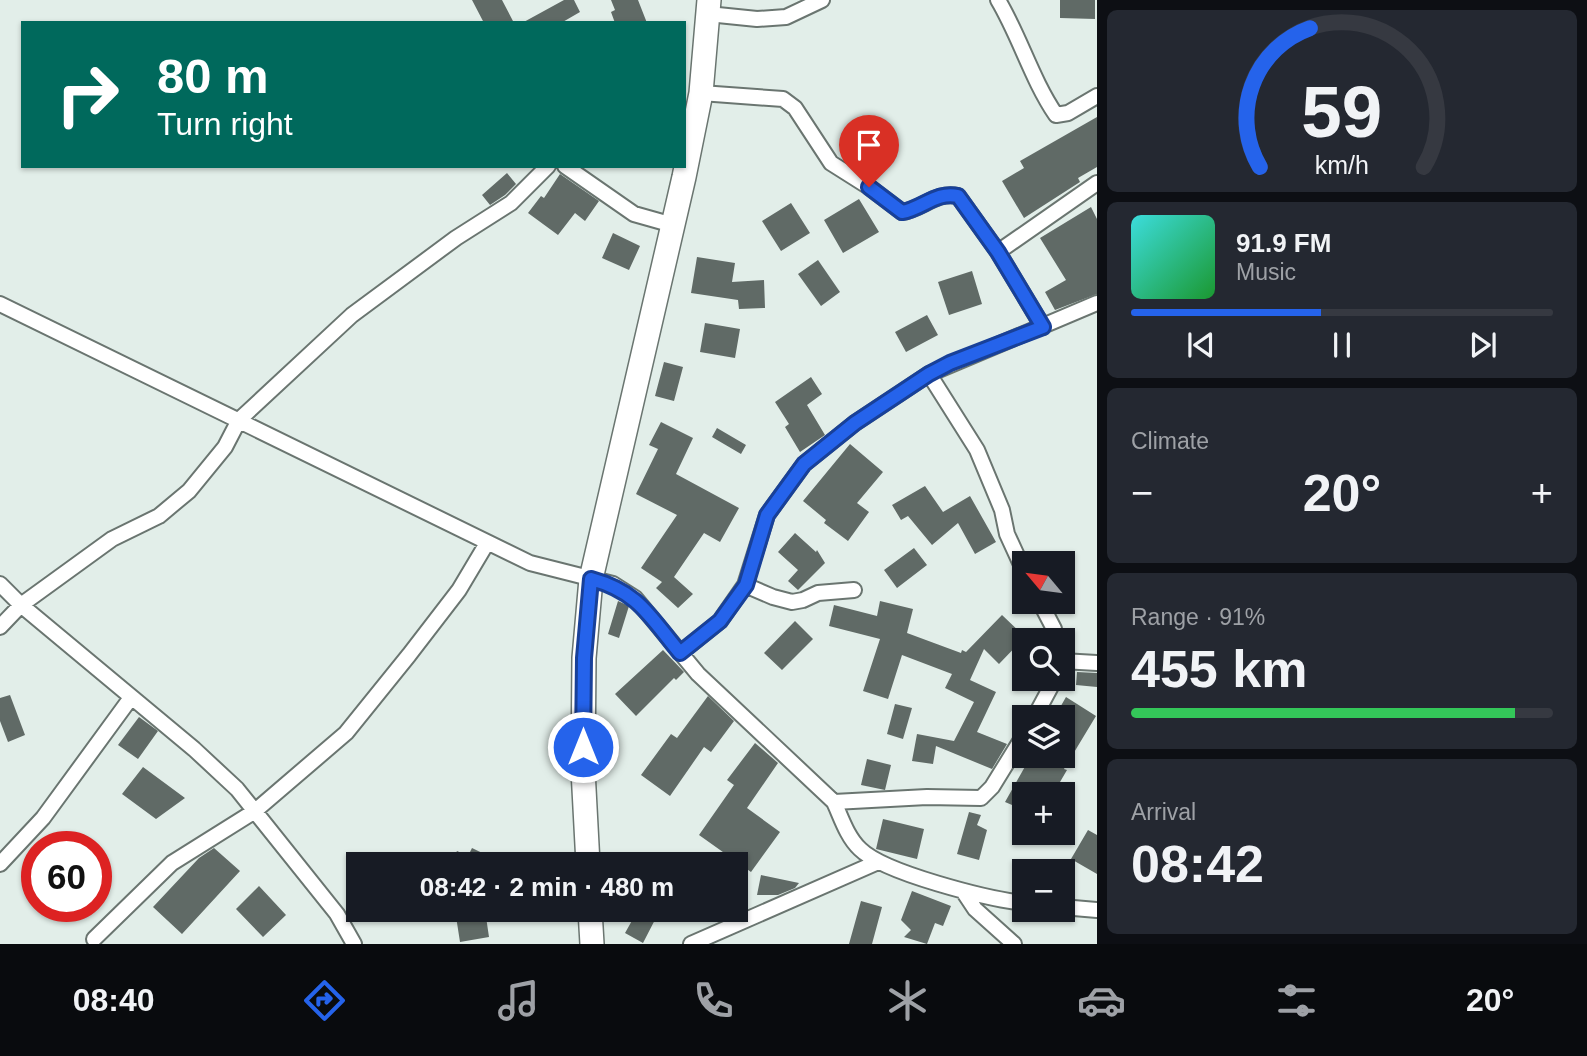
<!DOCTYPE html>
<html lang="en">
<head>
<meta charset="utf-8">
<style>
	body { margin:0; font-family:Arial,sans-serif; background:#242831; color:#f1f3f6; height:100vh; display:flex; flex-direction:column; font-size:26px; white-space:nowrap }
	* { box-sizing:border-box; margin:0 }
	p { font-size:23px; color:#9ea1a6 }
	.icon { flex:none; width:38px; height:38px; fill:none; stroke:currentColor; stroke-width:2; stroke-linecap:round; stroke-linejoin:round }
	.map { position:relative; flex:1; overflow:hidden }
	.sheet { display:flex; flex-direction:column; gap:10px; padding:10px; background:#0d0f14; width:490px }
	.sheet>* { flex:none }
	.guide { position:absolute; left:21px; top:21px; width:665px; height:147px; border-radius:0px; box-shadow:0 2px 5px #0004; background:#00695c; color:#fff; overflow:hidden }
	.needle { width:46px; rotate:299deg }
	.tools { position:absolute; left:1012px; top:551px; display:grid; gap:14px }
	.tools a { display:grid; place-items:center; width:63px; height:63px; border-radius:0px; background:#171b24; box-shadow:0 2px 5px #0004; font-size:35px }
	.speed { position:absolute; left:21px; top:831px; display:flex; gap:14px; font-size:35px; font-weight:700; text-align:center }
	.speed>* { display:grid; place-content:center; width:91px; height:91px; border-radius:50%; background:#171b24; box-shadow:0 2px 5px #0004; line-height:1 }
	.speed .limit { border:10px solid #d22; background:#fff; color:#111 }
	.pin { position:absolute; display:grid; place-items:center; width:60px; height:60px; color:#fff; margin:-72px -30px; border-radius:50% 50% 50% 0; rotate:-45deg; box-shadow:0 0 7px #0007 }
	.pin .icon { rotate:45deg }
	.me { position:absolute; width:77px; margin:-38px; rotate:0deg; stroke-linejoin:round; filter:drop-shadow(0 0 5px #0008) }
	.turn { display:flex; align-items:center; gap:24px; height:147px; padding:0 21px; font-size:32px }
	.turn .icon { width:91px; height:91px; stroke-width:2.5 }
	.turn b { display:block; font-size:49px; line-height:60px }
	.big { font-size:52px; font-weight:800; line-height:1.1 }
	.sheet .card { flex:1; display:flex; flex-direction:column; justify-content:center; gap:10px; min-width:0; padding:0 24px; border-radius:10px; background:#242831 }
	.sheet .dial { align-items:center; gap:0 }
	.dial svg { height:182px; overflow:visible; fill:none; stroke:#363941; stroke-width:7; stroke-linecap:round; text-anchor:middle }
	.dial text { fill:#f1f3f6; stroke:none }
	.song { display:flex; align-items:center; gap:21px }
	.cover { width:84px; height:84px; border-radius:10px; background:linear-gradient(135deg,hsl(180 70% 55%),hsl(130 70% 35%)) }
	.played { height:7px; border-radius:4px; background:linear-gradient(90deg,#2563eb 45%,#363941 45%) }
	.keys { display:flex; justify-content:space-around; direction:ltr }
	.heat { display:flex; justify-content:space-between; align-items:center; font-size:38px; direction:ltr }
	.charge { height:10px; border-radius:5px; background:linear-gradient(90deg,#34c759 91%,#363941 0) }
	.trip { position:absolute; left:346px; top:852px; width:402px; height:70px; border-radius:0px; background:#171b24; box-shadow:0 2px 5px #0004; font-weight:800; line-height:70px; text-align:center }
	.tab-bar { display:flex; height:112px; justify-content:space-around; align-items:center; background:#090b0e; color:#9ea1a6 }
	.tab-bar .icon { width:49px; height:49px }
	.tab-bar .current { color:#2563eb }
	.tab-bar b { font-size:32px; color:#f1f3f6 }
	main { display:flex; flex:1; min-height:0 }
	.map>svg:first-child { display:block }
	.building { fill:#606a66 }
	.lines { fill:none; stroke-linecap:round; stroke-linejoin:round }
	.minor-casing { stroke:#6a7570; stroke-width:18 }
	.primary-casing { stroke:#6a7570; stroke-width:26 }
	.minor { stroke:#fff; stroke-width:14 }
	.primary { stroke:#fff; stroke-width:23 }
	.route-casing { stroke:#184099; stroke-width:18 }
	.route { stroke:#2563eb; stroke-width:12 }
</style>
</head>
<body>
<main>
<div class="map">
<svg width="1097" height="944" viewBox="0 0 1097 944">
	<rect width="100%" height="100%" fill="#e2eee9"/>
	<path class="building" d="M472 0H502L514 23H484Z
		M564 0H574L580 12 561 23H522Z
		M611 0H638L647 23H615L611 12 615 10Z
		M1060 0H1095V19L1060 18Z
		M1097 117V167L1078 178 1080 182 1024 218 1002 181 1024 168 1020 161Z
		M507 173 516 184 505 195 490 205 482 195Z
		M560 174 599 201 585 221 575 213 558 235 528 213 541 196 544 198Z
		M859 199 879 232 843 253 824 220Z
		M791 203 810 233 781 251 762 221Z
		M1091 207 1097 219V294L1055 310 1045 292 1066 280 1040 238Z
		M613 233 640 246 629 270 602 258Z
		M697 257 735 263 732 282 764 280 765 308 739 309 738 300 691 293Z
		M818 260 840 292 821 306 798 274Z
		M972 271 982 304 949 315 938 282Z
		M927 315 938 335 906 352 895 332Z
		M705 323 740 329 735 358 700 352Z
		M664 362 683 367 674 401 655 396Z
		M811 377 822 394 807 405 825 435 800 452 785 427 789 424 775 402Z
		M661 422 693 438 676 474 739 508 720 542 704 533 674 577 693 594 678 608 656 588 662 582 641 568 677 515 636 494 658 449 649 445Z
		M717 428 746 445 741 454 712 437Z
		M850 444 883 472 857 503 869 512 848 541 824 523 826 520 803 501Z
		M925 486 943 512 970 496 996 542 975 554 958 523 932 545 908 516 901 520 892 505Z
		M795 533 816 552 817 550 825 563 798 590 788 581 798 570 778 552Z
		M914 548 927 565 897 588 884 570Z
		M618 601 629 606 619 638 608 634Z
		M880 601 913 609 907 633 961 653 962 650 966 652 1002 615 1025 637 999 664 984 649 970 680 996 692 977 732 1007 744 992 769 936 746 933 764 912 761 917 734 954 741 974 702 945 688 952 674 902 655 888 699 863 691 880 639 829 626 834 605 877 616Z
		M795 621 813 639 782 670 764 653Z
		M663 650 684 672 676 680 674 678 636 716 615 694Z
		M1077 672 1097 673V687L1076 685Z
		M10 695 25 735 8 742 0 721V698Z
		M708 696 734 721 711 752 704 747 670 796 641 775 671 734 677 738Z
		M1066 697 1096 716 1064 769 1067 770 1053 794H1024V810L1005 802 1031 756H1062V718H1054Z
		M895 704 912 708 903 739 887 734Z
		M139 717 158 731 138 759 118 745Z
		M755 743 778 763 747 808 780 832 751 872 699 835 734 785 727 780Z
		M867 759 891 765 885 790 861 785Z
		M143 767 185 798 156 819 122 794Z
		M969 812 981 815 977 825 987 830 979 860 957 854Z
		M883 819 924 829 917 859 876 849Z
		M1088 830 1097 835V874L1071 859Z
		M214 848 240 871 182 934 153 907 199 858Z
		M472 848 505 864H450L457 851 468 856Z
		M761 875 799 883 795 888 778 895H757Z
		M259 886 286 915 263 937 236 909Z
		M912 891 951 906 943 926 935 923 927 944 904 937 911 930 901 920Z
		M861 901 882 907 872 944H849Z
		M455 910H485L489 937 460 942Z
		M638 910H660L643 943 625 933Z"/>
	<g class="lines">
		<g class="minor-casing">
			<path id="minor" d="M998 0C1020 37 1032 80 1056 115L1068 113 1097 96
				M708 14 757 19 786 17 822 0
				M701 93 783 99 795 108 831 163 869 187 902 212C923 209 936 191 958 196L998 252 1043 327
				M565 166 634 214 673 225
				M998 252 1097 183
				M0 304 530 563 613 584 635 598 698 674 834 802C841 817 847 837 860 849 884 873 988 899 1024 903
				M929 374 977 450 1002 510 1007 534 1024 571
				M0 584 21 605 194 749 237 789 337 914 354 944
				M745 585 773 597 792 602 803 600 818 593 854 590
				M1040 602 1054 629 1056 640
				M0 627 21 605 112 539 159 516 189 491 225 447 239 420 352 315 456 238 511 203 548 166
				M680 653 720 621 745 585 767 515 804 464 855 423 929 374 1097 303
				M1062 661 1097 663
				M1034 718 1055 679
				M834 802 927 797 981 798 992 787 1024 735
				M0 864 43 818 130 699
				M963 891 975 909 1014 944
				M1062 907 1097 910
				M94 939 172 863 255 811 346 733 409 655 459 590 487 543
				M691 944 878 862"/>
		</g>
		<g class="primary-casing">
			<path id="primary" d="M588 864 583 770 584 658 591 579 684 177 701 93 709 0
				M590 910 592 944"/>
		</g>
		<use href="#minor" class="minor"/>
		<use href="#primary" class="primary"/>
	</g>
	<g class="lines">
		<g class="route-casing">
			<path id="route" d="M583 747 584 658 591 579C639 592 650 617 680 653L720 621 746 585 767 515 804 464 855 423 929 374 950 363 1043 327 998 252 958 196C936 191 922 209 902 212L869 187"/>
		</g>
		<use href="#route" class="route"/>
	</g>
</svg>
<div class="tools">
<a><svg class="needle" viewBox="-14 -14 28 28"><path d="M0-13l5 13h-10z" fill="#e53935"/><path d="M0 13l5-13h-10z" fill="#9ea1a6"/></svg></a>
<a><svg class="icon" aria-label="search" viewBox="0 0 24 24"><circle cx="10" cy="10" r="6"/><path d="M15 15l6 6"/></svg></a>
<a><svg class="icon" aria-label="layers" viewBox="0 0 24 24"><path d="M12 4l9 5-9 5-9-5zM3 14l9 5 9-5"/></svg></a>
<a>+</a>
<a>−</a>
</div>
<div class="speed"><div class="limit">60</div></div>
<div class="pin" style="left:869px;top:187px;background:#d93025"><svg class="icon" aria-label="arrive" viewBox="0 0 24 24"><path d="M6 21V4h12l-3 4 3 4H6"/></svg></div>
<svg class="me" style="left:583px;top:747px" viewBox="-20 -20 40 40"><circle r="17" fill="#2563eb" stroke="#fff" stroke-width="3"/><path d="M0-11L8 9 0 5-8 9z" fill="#fff"/></svg>
<div class="trip">08:42 · 2 min · 480 m</div>
<div class="guide">
<div class="turn"><svg class="icon" aria-label="right" viewBox="0 0 24 24"><path d="M7 20v-9h11M14 6l5 5-5 5"/></svg><div><b>80 m</b>Turn right</div></div>
</div>
</div>
<section class="sheet">
<div class="card dial"><svg viewBox="0 0 100 80">
<path d="M14 69A42 42 0 1 1 86 69"/>
<path d="M14 69A42 42 0 0 1 36 8" stroke="#2563eb"/>
<text x="50" y="56" font-size="32" font-weight="700">59</text>
<text x="50" y="72" font-size="11">km/h</text>
</svg></div>
<div class="card">
<div class="song"><i class="cover"></i><div><b>91.9 FM</b><p>Music</p></div></div>
<div class="played"></div>
<div class="keys"><svg class="icon" aria-label="previous" viewBox="0 0 24 24"><path d="M18 5L8 12l10 7zM5 5v14"/></svg><svg class="icon" aria-label="pause" viewBox="0 0 24 24"><path d="M8 5v14M16 5v14"/></svg><svg class="icon" aria-label="next" viewBox="0 0 24 24"><path d="M6 5l10 7-10 7zM19 5v14"/></svg></div>
</div>
<div class="card"><p>Climate</p>
<div class="heat"><a>−</a><b class="big">20°</b><a>+</a></div>
</div>
<div class="card"><p>Range · 91%</p><b class="big">455 km</b><div class="charge"></div></div>
<div class="card"><p>Arrival</p><b class="big">08:42</b></div>
</section>
</main>
<nav class="tab-bar">
<b>08:40</b>
<svg class="icon current" aria-label="directions" viewBox="0 0 24 24"><path d="M12 3l9 9-9 9-9-9zM9 14v-3h6M13 9l2 2-2 2"/></svg>
<svg class="icon" aria-label="music" viewBox="0 0 24 24"><path d="M9 18V5l10-2v13"/><circle cx="6" cy="18" r="3"/><circle cx="16" cy="16" r="3"/></svg>
<svg class="icon" aria-label="phone" viewBox="0 0 24 24"><path d="M5 4h4l2 5-3 2q2 4 5 5l2-3 5 2v4C11 20 4 13 5 4z"/></svg>
<svg class="icon" aria-label="climate" viewBox="0 0 24 24"><path d="M12 3v18M4 7l16 10M4 17L20 7"/></svg>
<svg class="icon" aria-label="car" viewBox="0 0 24 24"><path d="M5 17H2v-5l4-1 3-4h7l3 4 3 1v5h-3M9 17h6M6 11h13"/><circle cx="7" cy="17" r="2"/><circle cx="17" cy="17" r="2"/></svg>
<svg class="icon" aria-label="filters" viewBox="0 0 24 24"><path d="M4 7h16M4 17h16"/><circle cx="9" cy="7" r="2"/><circle cx="15" cy="17" r="2"/></svg>
<b>20°</b>
</nav>
</body>
</html>
